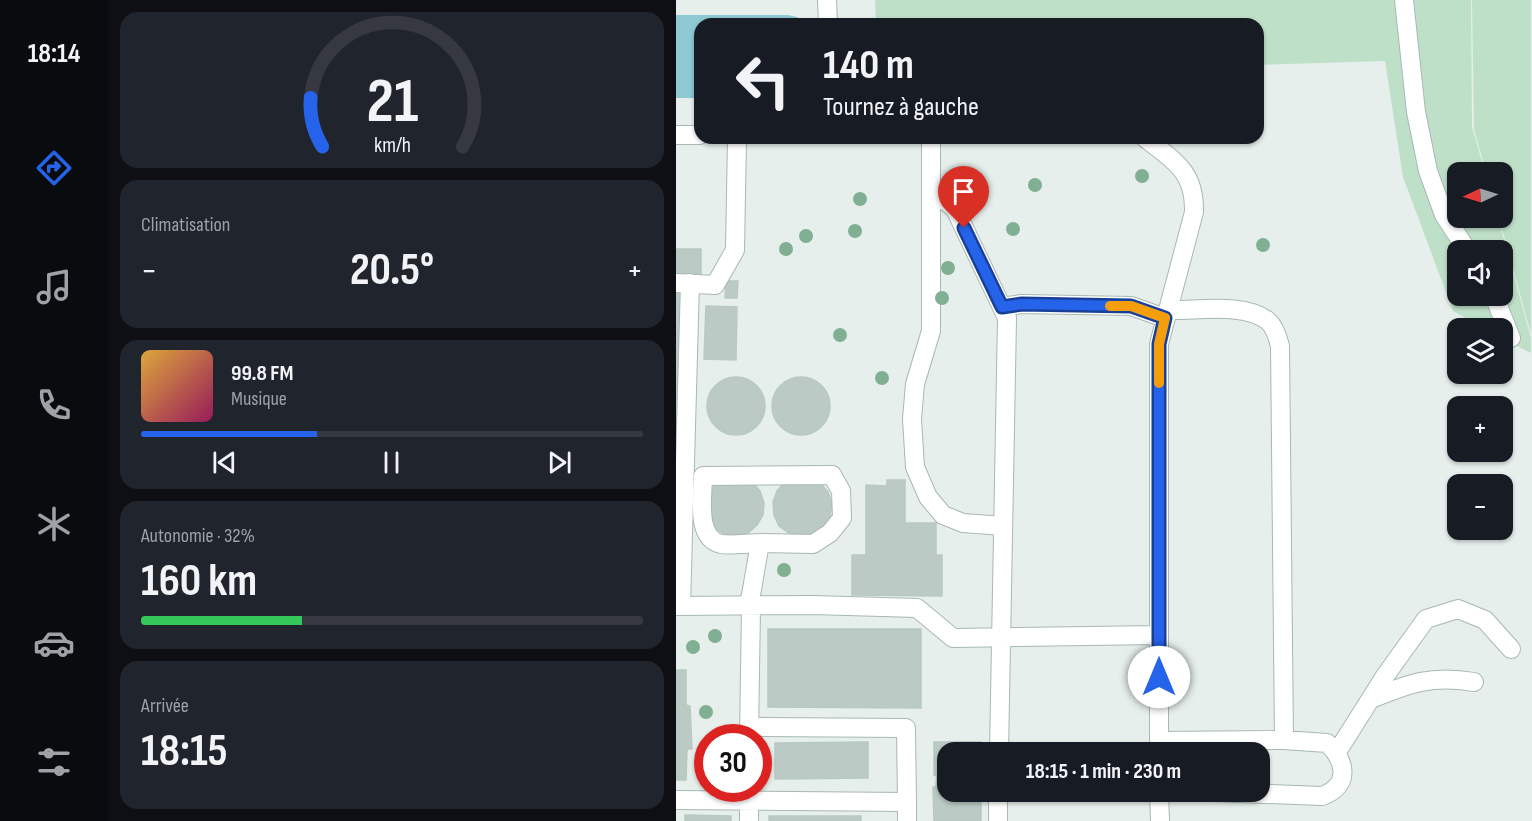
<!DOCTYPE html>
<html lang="fr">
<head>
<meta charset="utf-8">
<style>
	body { margin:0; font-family:"Sofia Sans Condensed",sans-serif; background:#20242c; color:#f1f3f6; height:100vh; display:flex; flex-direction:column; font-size:22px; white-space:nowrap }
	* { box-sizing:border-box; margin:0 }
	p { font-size:20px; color:#9ea1a6 }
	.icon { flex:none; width:33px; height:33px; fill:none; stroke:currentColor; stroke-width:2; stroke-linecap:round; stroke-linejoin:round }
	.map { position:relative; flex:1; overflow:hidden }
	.details { display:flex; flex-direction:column; gap:12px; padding:12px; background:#0d0f14; width:568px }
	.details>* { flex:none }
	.guide { position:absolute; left:18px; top:18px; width:570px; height:126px; border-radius:18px; box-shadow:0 2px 4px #0004; background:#171b24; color:#f1f3f6; overflow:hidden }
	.needle { width:39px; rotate:266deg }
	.controls { position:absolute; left:771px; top:162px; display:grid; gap:12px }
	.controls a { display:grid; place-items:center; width:66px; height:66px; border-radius:12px; background:#171b24; box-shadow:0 2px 4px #0004; font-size:30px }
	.speed { position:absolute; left:18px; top:724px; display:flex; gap:12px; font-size:30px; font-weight:700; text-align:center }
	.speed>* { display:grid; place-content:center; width:78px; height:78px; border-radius:50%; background:#171b24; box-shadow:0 2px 4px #0004; line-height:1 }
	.speed .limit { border:9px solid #d22; background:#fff; color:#111 }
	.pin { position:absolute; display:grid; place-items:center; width:51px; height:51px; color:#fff; margin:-62px -26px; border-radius:50% 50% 50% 0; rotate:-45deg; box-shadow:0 0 6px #0007 }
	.pin .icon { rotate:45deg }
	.me { position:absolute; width:66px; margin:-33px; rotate:0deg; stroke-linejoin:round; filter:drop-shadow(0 0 4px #0008) }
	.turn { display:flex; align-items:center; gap:21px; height:126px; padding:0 30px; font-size:27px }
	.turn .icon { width:78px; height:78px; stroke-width:2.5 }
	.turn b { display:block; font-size:42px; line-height:51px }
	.big { font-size:45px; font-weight:700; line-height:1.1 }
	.details .widget { flex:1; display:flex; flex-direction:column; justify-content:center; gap:9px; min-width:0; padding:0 21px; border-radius:18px; background:#20242c }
	.details .dial { align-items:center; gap:0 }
	.dial svg { height:156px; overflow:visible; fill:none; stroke:#363941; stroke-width:7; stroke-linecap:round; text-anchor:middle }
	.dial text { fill:#f1f3f6; stroke:none }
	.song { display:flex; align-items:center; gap:18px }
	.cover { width:72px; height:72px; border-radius:9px; background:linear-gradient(135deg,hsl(40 70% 55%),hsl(330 70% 35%)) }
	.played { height:6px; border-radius:3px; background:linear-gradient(90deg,#2563eb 35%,#363941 35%) }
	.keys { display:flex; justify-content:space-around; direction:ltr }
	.heat { display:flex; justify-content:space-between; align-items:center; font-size:33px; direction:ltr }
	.charge { height:9px; border-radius:4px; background:linear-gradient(90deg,#34c759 32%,#363941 0) }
	.trip { position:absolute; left:261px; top:742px; width:333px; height:60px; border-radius:18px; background:#171b24; box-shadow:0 2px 4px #0004; font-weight:700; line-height:60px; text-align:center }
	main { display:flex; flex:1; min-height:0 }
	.tabs { display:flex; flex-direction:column; width:108px; justify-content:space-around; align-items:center; background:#090b0e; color:#9ea1a6 }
	.tabs .icon { width:42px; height:42px }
	.tabs .current { color:#2563eb }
	.tabs b { font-size:27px; color:#f1f3f6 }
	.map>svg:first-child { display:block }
	.green { fill:#bfe0c8; fill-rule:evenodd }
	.water { fill:#8ec9d4 }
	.building { fill:#bbcac4; stroke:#b8c9c2; stroke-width:1.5 }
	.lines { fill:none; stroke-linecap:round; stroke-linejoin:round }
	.minor-casing { stroke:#a8b8b2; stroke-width:20 }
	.minor { stroke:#fff; stroke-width:18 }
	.tree { fill:#80af93 }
	.route-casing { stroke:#184099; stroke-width:15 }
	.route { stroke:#2563eb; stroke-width:10 }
	.slow { stroke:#f59e0b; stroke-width:10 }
</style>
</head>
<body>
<main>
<nav class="tabs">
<b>18:14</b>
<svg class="icon current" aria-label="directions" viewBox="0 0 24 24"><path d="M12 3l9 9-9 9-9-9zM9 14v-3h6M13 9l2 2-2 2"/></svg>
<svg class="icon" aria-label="music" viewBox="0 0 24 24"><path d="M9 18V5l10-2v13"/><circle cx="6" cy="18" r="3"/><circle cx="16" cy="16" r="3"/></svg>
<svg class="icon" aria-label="phone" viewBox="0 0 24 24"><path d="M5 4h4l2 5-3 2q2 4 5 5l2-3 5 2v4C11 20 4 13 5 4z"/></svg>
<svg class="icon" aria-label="climate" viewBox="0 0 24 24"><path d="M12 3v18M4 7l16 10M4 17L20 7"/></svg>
<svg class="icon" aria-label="car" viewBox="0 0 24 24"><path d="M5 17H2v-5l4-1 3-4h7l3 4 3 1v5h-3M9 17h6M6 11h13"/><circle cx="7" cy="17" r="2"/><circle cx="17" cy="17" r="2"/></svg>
<svg class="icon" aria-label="filters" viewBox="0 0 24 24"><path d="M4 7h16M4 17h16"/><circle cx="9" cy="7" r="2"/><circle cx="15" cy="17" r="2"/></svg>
</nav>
<section class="details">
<div class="widget dial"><svg viewBox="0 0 100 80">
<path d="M14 69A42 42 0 1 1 86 69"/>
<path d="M14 69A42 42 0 0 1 8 44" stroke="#2563eb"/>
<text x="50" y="56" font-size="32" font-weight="700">21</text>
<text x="50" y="72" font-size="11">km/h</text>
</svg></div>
<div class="widget"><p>Climatisation</p>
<div class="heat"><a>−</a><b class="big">20.5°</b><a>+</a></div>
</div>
<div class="widget">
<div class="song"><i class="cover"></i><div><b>99.8 FM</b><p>Musique</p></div></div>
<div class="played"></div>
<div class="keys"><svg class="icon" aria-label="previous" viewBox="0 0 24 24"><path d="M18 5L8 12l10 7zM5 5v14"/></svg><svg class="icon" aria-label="pause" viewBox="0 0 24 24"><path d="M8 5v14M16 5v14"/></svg><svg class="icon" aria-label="next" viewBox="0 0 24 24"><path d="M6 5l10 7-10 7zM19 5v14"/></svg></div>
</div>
<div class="widget"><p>Autonomie · 32%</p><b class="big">160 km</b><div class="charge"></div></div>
<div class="widget"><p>Arrivée</p><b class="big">18:15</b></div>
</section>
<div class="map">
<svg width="856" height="821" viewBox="0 0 856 821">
	<rect width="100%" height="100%" fill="#e6efeb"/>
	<path class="green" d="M199 0H795L796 127 809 172H782V218H822L855 338V353L827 339 826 328H807L777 311 727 177 709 61 582 65V24H200ZM782 250H826V296H782Z
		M796 0H855V334L823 218H826V172H810L798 130Z"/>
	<path class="water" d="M0 15H112L121 17 130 24H24V98H0Z"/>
	<path class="building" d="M0 249H25V274H0Z
		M50 281H62L61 298H49Z
		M0 285H6L0 507Z
		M30 306 61 307 60 360 28 359Z
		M31 406a29 29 0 1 1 58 0a29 29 0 1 1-58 0Z
		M96 406a29 29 0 1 1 58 0a29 29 0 1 1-58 0Z
		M211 480H229V523H260V555H266V596L176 595V555H190V485L211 486Z
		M76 482 84 491 88 503 87 515 81 525 72 533 60 536 48 534 38 527 30 504 33 493 41 483Z
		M109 482 144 483 152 492 156 504 154 517 147 527 137 534 125 536 113 533 103 526 98 515 97 502 101 491Z
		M92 629H245V708L92 707Z
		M0 670H10V705L14 706 16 749H11L10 780H0Z
		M192 742V778L99 779V743Z
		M258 742H305V753H272V792H305V821H258L257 787H260L261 776 258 775Z
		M9 815 55 816V821H9Z
		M93 816H185V821H93Z"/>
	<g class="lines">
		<g class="minor-casing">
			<path id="minor" d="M151 0 152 24
				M728 0 740 112 752 171 768 215 791 250
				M0 135H24
				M255 138V331L239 384 236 419 239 467 252 497 267 515 287 523 327 526
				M469 138C498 161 519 171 518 212L483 344V751
				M255 189 279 209 331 318 323 753
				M0 283 39 285 59 250 61 138
				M818 296 835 338
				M326 307 346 304 455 306 489 318
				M0 606 136 605 241 608 277 638 483 635
				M5 606 14 283
				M71 607 75 595 84 543 137 544 154 533 166 518 165 491 156 475 27 476C27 496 19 538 45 544 57 546 72 543 84 543
				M695 699C734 683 755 675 798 682
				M74 727 230 728 231 802
				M73 737 75 607
				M483 741 608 740 604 346C602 338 599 327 592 321 568 302 521 311 492 310
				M661 752 709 676 750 619 782 609 809 620 835 649
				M483 792 484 821
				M537 792 646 796C675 785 670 761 651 743L608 740
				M0 800 231 802V821
				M73 821V791
				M322 821V792"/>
		</g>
		<use href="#minor" class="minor"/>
	</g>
	<g class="tree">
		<circle cx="466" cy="176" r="7"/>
		<circle cx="359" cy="185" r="7"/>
		<circle cx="184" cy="199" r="7"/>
		<circle cx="337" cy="229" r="7"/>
		<circle cx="179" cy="231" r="7"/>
		<circle cx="130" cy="236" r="7"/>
		<circle cx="587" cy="245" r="7"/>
		<circle cx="110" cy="249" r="7"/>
		<circle cx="272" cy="268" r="7"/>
		<circle cx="266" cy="298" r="7"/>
		<circle cx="164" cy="335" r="7"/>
		<circle cx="206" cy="378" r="7"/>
		<circle cx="108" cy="570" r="7"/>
		<circle cx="39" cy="636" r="7"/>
		<circle cx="17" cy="647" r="7"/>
		<circle cx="30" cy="712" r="7"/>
	</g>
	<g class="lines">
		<g class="route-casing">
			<path id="route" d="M288 228 326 307 346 304 455 306 489 318 483 344V677"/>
		</g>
		<use href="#route" class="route"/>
		<path class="slow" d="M434 306H455L489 318 483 344V383"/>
	</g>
</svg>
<div class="controls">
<a><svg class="needle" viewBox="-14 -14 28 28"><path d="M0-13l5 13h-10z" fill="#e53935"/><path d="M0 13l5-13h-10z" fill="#9ea1a6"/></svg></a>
<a><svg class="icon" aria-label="sound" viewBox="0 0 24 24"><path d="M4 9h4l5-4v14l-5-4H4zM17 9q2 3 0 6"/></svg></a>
<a><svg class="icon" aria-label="layers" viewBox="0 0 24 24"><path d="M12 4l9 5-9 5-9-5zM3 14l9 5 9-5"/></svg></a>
<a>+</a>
<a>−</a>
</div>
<div class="speed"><div class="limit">30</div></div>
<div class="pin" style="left:288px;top:228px;background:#d93025"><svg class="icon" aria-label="arrive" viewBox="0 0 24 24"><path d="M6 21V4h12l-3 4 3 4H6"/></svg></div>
<svg class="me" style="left:483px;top:677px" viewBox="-20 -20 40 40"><circle r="19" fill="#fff"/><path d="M0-13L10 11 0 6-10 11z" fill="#2563eb"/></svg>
<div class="trip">18:15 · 1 min · 230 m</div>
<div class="guide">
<div class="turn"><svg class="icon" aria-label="left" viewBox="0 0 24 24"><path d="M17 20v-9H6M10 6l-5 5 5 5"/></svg><div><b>140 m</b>Tournez à gauche</div></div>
</div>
</div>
</main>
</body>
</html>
